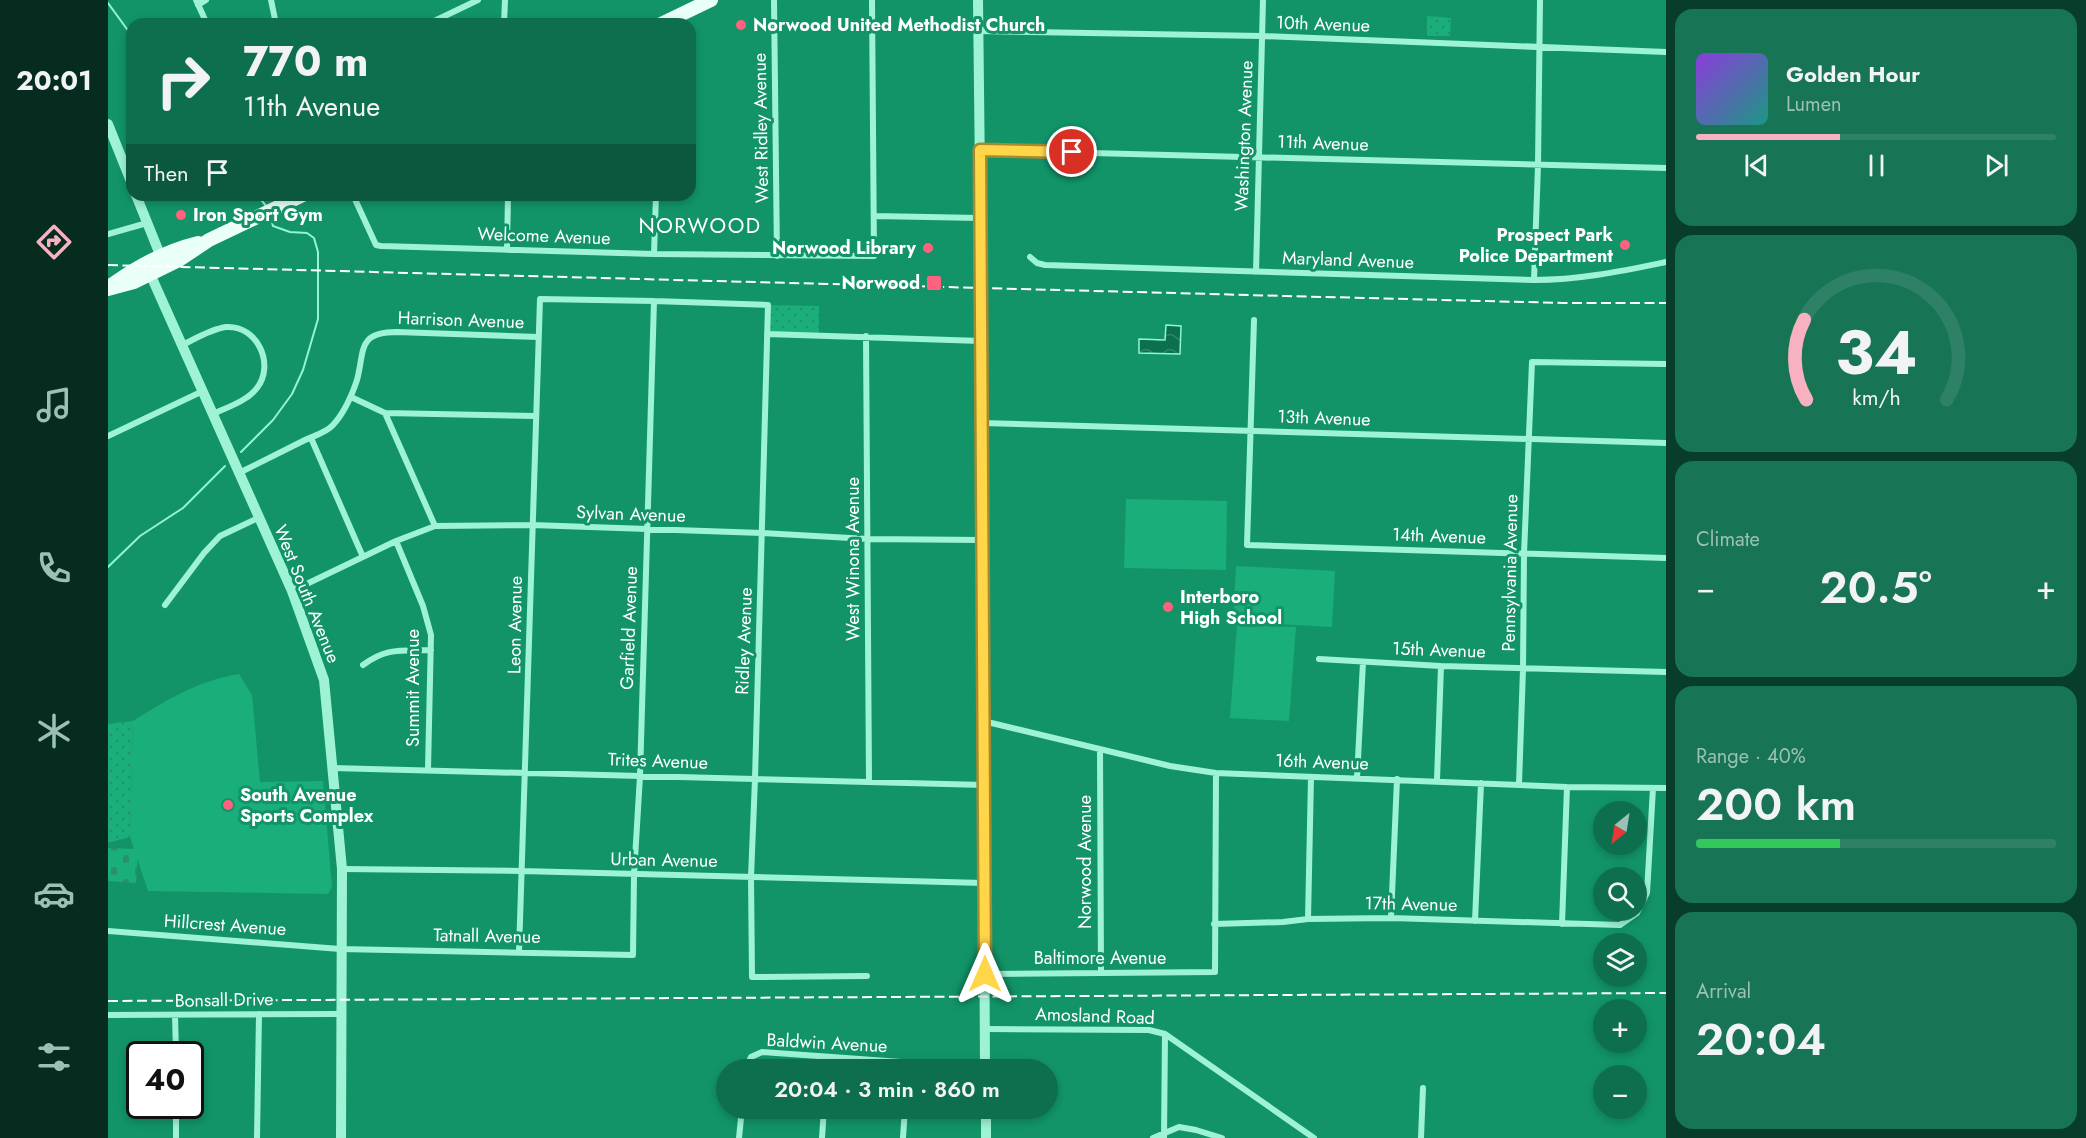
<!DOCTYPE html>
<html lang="en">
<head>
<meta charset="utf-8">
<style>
	body { margin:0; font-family:Jost,sans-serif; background:#177455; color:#f1f3f6; height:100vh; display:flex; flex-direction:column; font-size:22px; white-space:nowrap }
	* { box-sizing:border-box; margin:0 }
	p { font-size:20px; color:#9bc1b6 }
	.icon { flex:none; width:33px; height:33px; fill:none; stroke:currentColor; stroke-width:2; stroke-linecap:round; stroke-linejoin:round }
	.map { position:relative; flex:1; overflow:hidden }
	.sheet { display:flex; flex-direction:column; gap:9px; padding:9px; background:#083d2b; width:420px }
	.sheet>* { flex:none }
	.banner { position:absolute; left:18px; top:18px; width:570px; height:183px; border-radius:18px; box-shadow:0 3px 9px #0003; background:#0e6f4e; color:#f1f3f6; overflow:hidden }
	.needle { width:39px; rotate:210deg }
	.buttons { position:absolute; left:1485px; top:801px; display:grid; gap:12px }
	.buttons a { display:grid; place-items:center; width:54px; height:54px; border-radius:50%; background:#0e6f4e; box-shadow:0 3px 9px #0003; font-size:30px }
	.speed { position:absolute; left:18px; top:1041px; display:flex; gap:12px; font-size:30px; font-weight:700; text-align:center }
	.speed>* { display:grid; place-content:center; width:78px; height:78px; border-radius:50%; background:#0e6f4e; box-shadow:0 3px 9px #0003; line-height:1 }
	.speed .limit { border:3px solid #111; border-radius:9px; background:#fff; color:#111 }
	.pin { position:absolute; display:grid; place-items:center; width:51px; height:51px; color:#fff; margin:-26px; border:3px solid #fff; border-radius:50%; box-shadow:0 2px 6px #0007 }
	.me { position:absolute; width:66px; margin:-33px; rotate:0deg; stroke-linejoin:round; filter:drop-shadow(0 0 4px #0008) }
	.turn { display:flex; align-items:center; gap:21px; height:126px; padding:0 18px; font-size:27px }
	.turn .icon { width:78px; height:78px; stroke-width:2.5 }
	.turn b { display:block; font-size:42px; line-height:51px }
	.then { display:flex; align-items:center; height:57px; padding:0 18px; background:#0003; gap:12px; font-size:22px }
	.big { font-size:45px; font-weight:600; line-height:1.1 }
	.sheet .tile { flex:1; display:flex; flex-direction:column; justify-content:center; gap:9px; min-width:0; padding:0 21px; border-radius:18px; background:#177455 }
	.sheet .dial { align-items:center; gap:0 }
	.dial svg { height:156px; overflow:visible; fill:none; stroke:#2e8166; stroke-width:7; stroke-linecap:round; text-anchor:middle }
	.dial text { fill:#f1f3f6; stroke:none }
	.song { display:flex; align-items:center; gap:18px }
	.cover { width:72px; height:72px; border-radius:9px; background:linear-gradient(135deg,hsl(270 70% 55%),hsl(170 70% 35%)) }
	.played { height:6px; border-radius:3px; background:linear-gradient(90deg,#f7b1c0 40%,#2e8166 40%) }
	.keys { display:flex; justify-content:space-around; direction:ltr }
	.heat { display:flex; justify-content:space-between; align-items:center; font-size:33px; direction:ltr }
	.charge { height:9px; border-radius:4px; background:linear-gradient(90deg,#34c759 40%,#2e8166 0) }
	.trip { position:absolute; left:608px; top:1059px; width:342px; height:60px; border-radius:30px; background:#0e6f4e; box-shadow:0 3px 9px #0003; font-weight:600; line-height:60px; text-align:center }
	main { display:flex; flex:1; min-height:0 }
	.tabs { display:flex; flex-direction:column; width:108px; justify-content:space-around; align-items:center; background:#062c1f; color:#9bc1b6 }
	.tabs .icon { width:42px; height:42px }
	.tabs .current { color:#f7b1c0 }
	.tabs b { font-size:27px; color:#f1f3f6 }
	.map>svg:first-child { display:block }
	.grass { fill:url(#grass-dots) }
	.cemetery { fill:url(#cemetery-stones) }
	.pitch { fill:#19ae7a }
	.water { fill:url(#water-waves); stroke:#91f6d1; stroke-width:1.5 }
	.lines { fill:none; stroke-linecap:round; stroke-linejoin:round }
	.stream { stroke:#91f6d1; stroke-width:2 }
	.minor { stroke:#9ff3d5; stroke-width:6 }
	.tertiary { stroke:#9ff3d5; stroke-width:10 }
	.primary { stroke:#ebfff9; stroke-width:14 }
	.rail { stroke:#fff; stroke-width:2; stroke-dasharray:10 4.5; stroke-linecap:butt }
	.tertiary-bridge { stroke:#9ff3d5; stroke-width:10 }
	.route-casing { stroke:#a68a30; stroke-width:15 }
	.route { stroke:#ffd54a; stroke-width:10 }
	.poi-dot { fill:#ff617f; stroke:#129468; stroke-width:2 }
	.labels { text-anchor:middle; stroke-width:6; stroke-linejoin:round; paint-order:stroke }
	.street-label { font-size:18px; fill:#fff; stroke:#129468 }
	.poi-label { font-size:18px; font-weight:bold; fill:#fff; stroke:#129468; text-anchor:start }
	.quarter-label { font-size:21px; letter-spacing:1.5px; fill:#fff; stroke:#129468 }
</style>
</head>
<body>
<main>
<nav class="tabs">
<b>20:01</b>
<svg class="icon current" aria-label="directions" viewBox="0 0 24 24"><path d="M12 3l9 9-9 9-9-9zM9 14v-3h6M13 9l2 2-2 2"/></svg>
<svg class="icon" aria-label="music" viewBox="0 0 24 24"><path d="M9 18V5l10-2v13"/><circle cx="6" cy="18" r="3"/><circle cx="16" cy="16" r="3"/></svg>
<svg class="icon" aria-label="phone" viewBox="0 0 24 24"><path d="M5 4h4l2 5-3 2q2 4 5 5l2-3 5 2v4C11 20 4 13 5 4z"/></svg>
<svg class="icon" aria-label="climate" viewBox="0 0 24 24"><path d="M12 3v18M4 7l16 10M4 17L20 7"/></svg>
<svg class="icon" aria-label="car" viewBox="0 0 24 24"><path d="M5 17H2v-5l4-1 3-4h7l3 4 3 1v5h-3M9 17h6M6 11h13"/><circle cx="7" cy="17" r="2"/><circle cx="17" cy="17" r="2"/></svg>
<svg class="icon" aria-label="filters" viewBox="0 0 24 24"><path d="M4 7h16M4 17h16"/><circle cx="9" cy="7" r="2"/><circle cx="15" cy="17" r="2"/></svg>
</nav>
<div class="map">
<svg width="1558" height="1138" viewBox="0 0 1558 1138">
	<defs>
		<pattern id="grass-dots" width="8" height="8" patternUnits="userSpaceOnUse" patternTransform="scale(1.5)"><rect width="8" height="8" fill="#19ae7a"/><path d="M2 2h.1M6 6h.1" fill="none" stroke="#28916c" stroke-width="1.8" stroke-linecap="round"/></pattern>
		<pattern id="cemetery-stones" width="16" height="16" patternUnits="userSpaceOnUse" patternTransform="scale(1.5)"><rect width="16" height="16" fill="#19ae7a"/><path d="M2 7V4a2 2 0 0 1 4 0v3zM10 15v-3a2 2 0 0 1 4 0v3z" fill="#28916c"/></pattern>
		<pattern id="water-waves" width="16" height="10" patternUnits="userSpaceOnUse" patternTransform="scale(1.5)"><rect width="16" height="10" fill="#0b704e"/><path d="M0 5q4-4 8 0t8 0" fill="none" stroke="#308569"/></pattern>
	</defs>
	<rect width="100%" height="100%" fill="#129468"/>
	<path class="grass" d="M1319 16 1343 18 1342 36H1319Z
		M660 305 711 306V335L659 334Z
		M25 721 22 837 0 843V724Z"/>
	<path class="cemetery" d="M0 848 30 849 28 883 0 881Z"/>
	<path class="pitch" d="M1018 499 1119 501 1118 570 1016 568Z
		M1128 566 1227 571 1224 627 1125 622Z
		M1129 625 1188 627 1181 721 1122 718Z
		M131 674 144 695 152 782 215 781 224 887 220 894 40 891 22 837 25 721C58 700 92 680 131 674Z"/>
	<path class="water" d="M1058 325 1073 326 1072 354 1031 353V339L1057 340Z"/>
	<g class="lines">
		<path class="stream" d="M0 3 24 36
			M149 195 159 207
			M133 452 165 420 184 394 195 370 210 319V252L206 238 199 233 182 232 165 226 162 215
			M0 567 32 536 75 508 117 466"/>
		<path class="minor" d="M88 0 99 24
			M163 0 168 24
			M666 0 669 256
			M90 5 98 0
			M320 24 370 0
			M396 24 397 0
			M870 31 1154 36 1558 52
			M872 150 1558 168
			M245 195 268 245 273 246 546 254 766 256 764 0
			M766 216 872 218
			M0 234 39 223
			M399 250 400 195
			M546 254 548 195
			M922 257 929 263 937 265 1426 280C1472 280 1514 271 1558 262
			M1148 272 1155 0
			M1426 280 1430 165 1432 0
			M1146 320 1139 545 1558 558
			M659 334 873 341
			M758 336 761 782
			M74 345C87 339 103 329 118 327 150 325 167 365 149 388 139 401 120 407 105 414
			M243 397 277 413 327 526
			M277 413 427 416
			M874 423 1558 443
			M0 436 95 391
			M203 438 255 557
			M131 473C153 462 175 451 197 440 206 436 219 432 225 425 236 413 244 395 249 380 257 350 249 332 289 332L430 337
			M288 541 315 606 323 635 320 769
			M184 591 288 541 327 526 424 525 654 533 760 539 874 540
			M57 605 96 553 112 536 150 518
			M1211 659 1333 666 1558 672
			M255 665C279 647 294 651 323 650
			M875 721 1062 766 1108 773 1459 787 1558 788
			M992 750 993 973
			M224 768 876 785
			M1249 778 1255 662
			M1329 780 1333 666
			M1411 784 1415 669 1416 554 1424 362 1557 364
			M234 869 414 871 876 883
			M1283 918 1289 779
			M1200 919 1203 777
			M1367 921 1373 783
			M1106 924 1175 922 1200 919 1283 918 1512 925 1529 913 1539 893 1545 788
			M1454 924 1459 787
			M0 931 232 949 525 955 526 875 532 776 546 301
			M411 952 432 299 546 301 660 305 647 779 643 877 644 977 759 976
			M877 974 1107 972 1108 773
			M0 1015 233 1014
			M67 1015 68 1054
			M878 1029 1041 1030 1057 1034 1206 1138
			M637 1070 643 1057 654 1052 877 1068
			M718 1070 719 1057
			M68 1138V1106
			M149 1138 151 1014
			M631 1138 634 1108
			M714 1138 716 1108
			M795 1138 797 1108
			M1045 1138 1071 1127 1088 1130 1114 1138
			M1056 1138 1057 1034
			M1313 1138 1315 1088"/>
		<path class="tertiary" d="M870 0 873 266
			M0 124 24 184
			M28 195 55 262
			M39 267 184 591 216 680 234 869 233 1138
			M873 307 877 1070
			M878 1108V1138"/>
		<path class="primary" d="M553 24 603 0
			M5 284C30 266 61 250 90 243
			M0 289 26 282 71 260 101 240 195 195"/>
		<path class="rail" d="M0 265 1178 296 1456 303H1558
			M0 1001 1558 993"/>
		<path class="tertiary-bridge" d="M873 266V307"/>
	</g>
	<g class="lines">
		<g class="route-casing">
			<path id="route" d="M877 974 872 150 964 152"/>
		</g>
		<use href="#route" class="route"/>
	</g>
	<g class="poi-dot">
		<circle cx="633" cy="25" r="6"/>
		<circle cx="73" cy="215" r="6"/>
		<circle cx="1517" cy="245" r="6"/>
		<circle cx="820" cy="248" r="6"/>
		<rect x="818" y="275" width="16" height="16" rx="3"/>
		<circle cx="1060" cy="607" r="6"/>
		<circle cx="120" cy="805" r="6"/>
	</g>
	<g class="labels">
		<g class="street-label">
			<text transform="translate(1215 24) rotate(2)" y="6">10th Avenue</text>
			<text transform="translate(653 128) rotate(-91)" y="6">West Ridley Avenue</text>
			<text transform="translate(1136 136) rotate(-88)" y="6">Washington Avenue</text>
			<text transform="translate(1215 143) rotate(2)" y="6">11th Avenue</text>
			<text transform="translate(436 236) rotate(2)" y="6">Welcome Avenue</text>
			<text transform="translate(1240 260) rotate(2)" y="6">Maryland Avenue</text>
			<text transform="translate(353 320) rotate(2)" y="6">Harrison Avenue</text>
			<text transform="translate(1216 418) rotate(2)" y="6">13th Avenue</text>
			<text transform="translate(523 514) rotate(2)" y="6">Sylvan Avenue</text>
			<text transform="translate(1331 536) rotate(2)" y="6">14th Avenue</text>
			<text transform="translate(745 559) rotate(-90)" y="6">West Winona Avenue</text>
			<text transform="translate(1402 573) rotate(-89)" y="6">Pennsylvania Avenue</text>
			<text transform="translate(199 594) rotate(68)" y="6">West South Avenue</text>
			<text transform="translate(407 625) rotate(-89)" y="6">Leon Avenue</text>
			<text transform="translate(521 628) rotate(-88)" y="6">Garfield Avenue</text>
			<text transform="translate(636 641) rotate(-88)" y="6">Ridley Avenue</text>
			<text transform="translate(1331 650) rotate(2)" y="6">15th Avenue</text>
			<text transform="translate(305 688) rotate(-90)" y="6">Summit Avenue</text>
			<text transform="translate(550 761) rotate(2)" y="6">Trites Avenue</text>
			<text transform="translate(1214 762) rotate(2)" y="6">16th Avenue</text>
			<text transform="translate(556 860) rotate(1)" y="6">Urban Avenue</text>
			<text transform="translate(977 862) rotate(-90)" y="6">Norwood Avenue</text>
			<text transform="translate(1303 904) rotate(1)" y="6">17th Avenue</text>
			<text transform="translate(117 925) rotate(4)" y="6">Hillcrest Avenue</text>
			<text transform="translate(379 936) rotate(1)" y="6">Tatnall Avenue</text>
			<text x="992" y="964">Baltimore Avenue</text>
			<text transform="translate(116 1000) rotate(-1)" y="6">Bonsall Drive</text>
			<text transform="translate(987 1016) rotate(2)" y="6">Amosland Road</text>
			<text transform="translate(719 1043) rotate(3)" y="6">Baldwin Avenue</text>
		</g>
		<g class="poi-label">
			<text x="645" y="31">Norwood United Methodist Church</text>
			<text x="85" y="221">Iron Sport Gym</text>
			<text x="1505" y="241" text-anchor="end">Prospect Park<tspan x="1505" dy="21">Police Department</tspan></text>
			<text x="808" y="254" text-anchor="end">Norwood Library</text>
			<text x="812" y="289" text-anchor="end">Norwood</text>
			<text x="1072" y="603">Interboro<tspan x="1072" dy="21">High School</tspan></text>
			<text x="132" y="801">South Avenue<tspan x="132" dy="21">Sports Complex</tspan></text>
		</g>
		<g class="quarter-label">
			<text x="592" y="233">NORWOOD</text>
		</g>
	</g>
</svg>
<div class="buttons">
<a><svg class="needle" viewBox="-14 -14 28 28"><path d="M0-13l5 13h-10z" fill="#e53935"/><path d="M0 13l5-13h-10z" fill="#9bc1b6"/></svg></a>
<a><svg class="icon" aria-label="search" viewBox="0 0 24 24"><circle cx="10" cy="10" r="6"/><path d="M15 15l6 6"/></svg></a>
<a><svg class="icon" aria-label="layers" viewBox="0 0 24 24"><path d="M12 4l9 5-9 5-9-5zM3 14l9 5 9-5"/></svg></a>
<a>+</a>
<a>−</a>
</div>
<div class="speed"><div class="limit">40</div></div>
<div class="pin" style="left:964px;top:152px;background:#d93025"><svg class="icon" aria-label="arrive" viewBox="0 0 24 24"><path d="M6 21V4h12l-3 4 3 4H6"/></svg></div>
<svg class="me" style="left:877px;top:974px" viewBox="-20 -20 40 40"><path d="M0-17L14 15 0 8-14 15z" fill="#ffd54a" stroke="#fff" stroke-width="4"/></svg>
<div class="trip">20:04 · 3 min · 860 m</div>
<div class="banner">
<div class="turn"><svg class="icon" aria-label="right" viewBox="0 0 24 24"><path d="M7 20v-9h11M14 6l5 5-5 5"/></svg><div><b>770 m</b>11th Avenue</div></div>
<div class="then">Then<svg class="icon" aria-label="arrive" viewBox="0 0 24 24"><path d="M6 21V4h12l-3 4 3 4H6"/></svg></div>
</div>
</div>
<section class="sheet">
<div class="tile">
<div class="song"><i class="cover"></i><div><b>Golden Hour</b><p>Lumen</p></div></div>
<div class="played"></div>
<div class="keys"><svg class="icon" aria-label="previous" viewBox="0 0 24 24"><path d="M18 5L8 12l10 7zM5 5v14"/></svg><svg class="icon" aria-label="pause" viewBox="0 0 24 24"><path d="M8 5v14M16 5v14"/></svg><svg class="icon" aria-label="next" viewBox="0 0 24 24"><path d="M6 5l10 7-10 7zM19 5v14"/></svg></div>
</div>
<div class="tile dial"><svg viewBox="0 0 100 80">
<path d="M14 69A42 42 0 1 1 86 69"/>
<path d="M14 69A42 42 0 0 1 13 28" stroke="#f7b1c0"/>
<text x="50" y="56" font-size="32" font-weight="700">34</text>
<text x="50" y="72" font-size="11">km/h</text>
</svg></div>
<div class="tile"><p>Climate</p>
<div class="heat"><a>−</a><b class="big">20.5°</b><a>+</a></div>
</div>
<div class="tile"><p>Range · 40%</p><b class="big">200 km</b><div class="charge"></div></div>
<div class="tile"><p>Arrival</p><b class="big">20:04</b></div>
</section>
</main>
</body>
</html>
